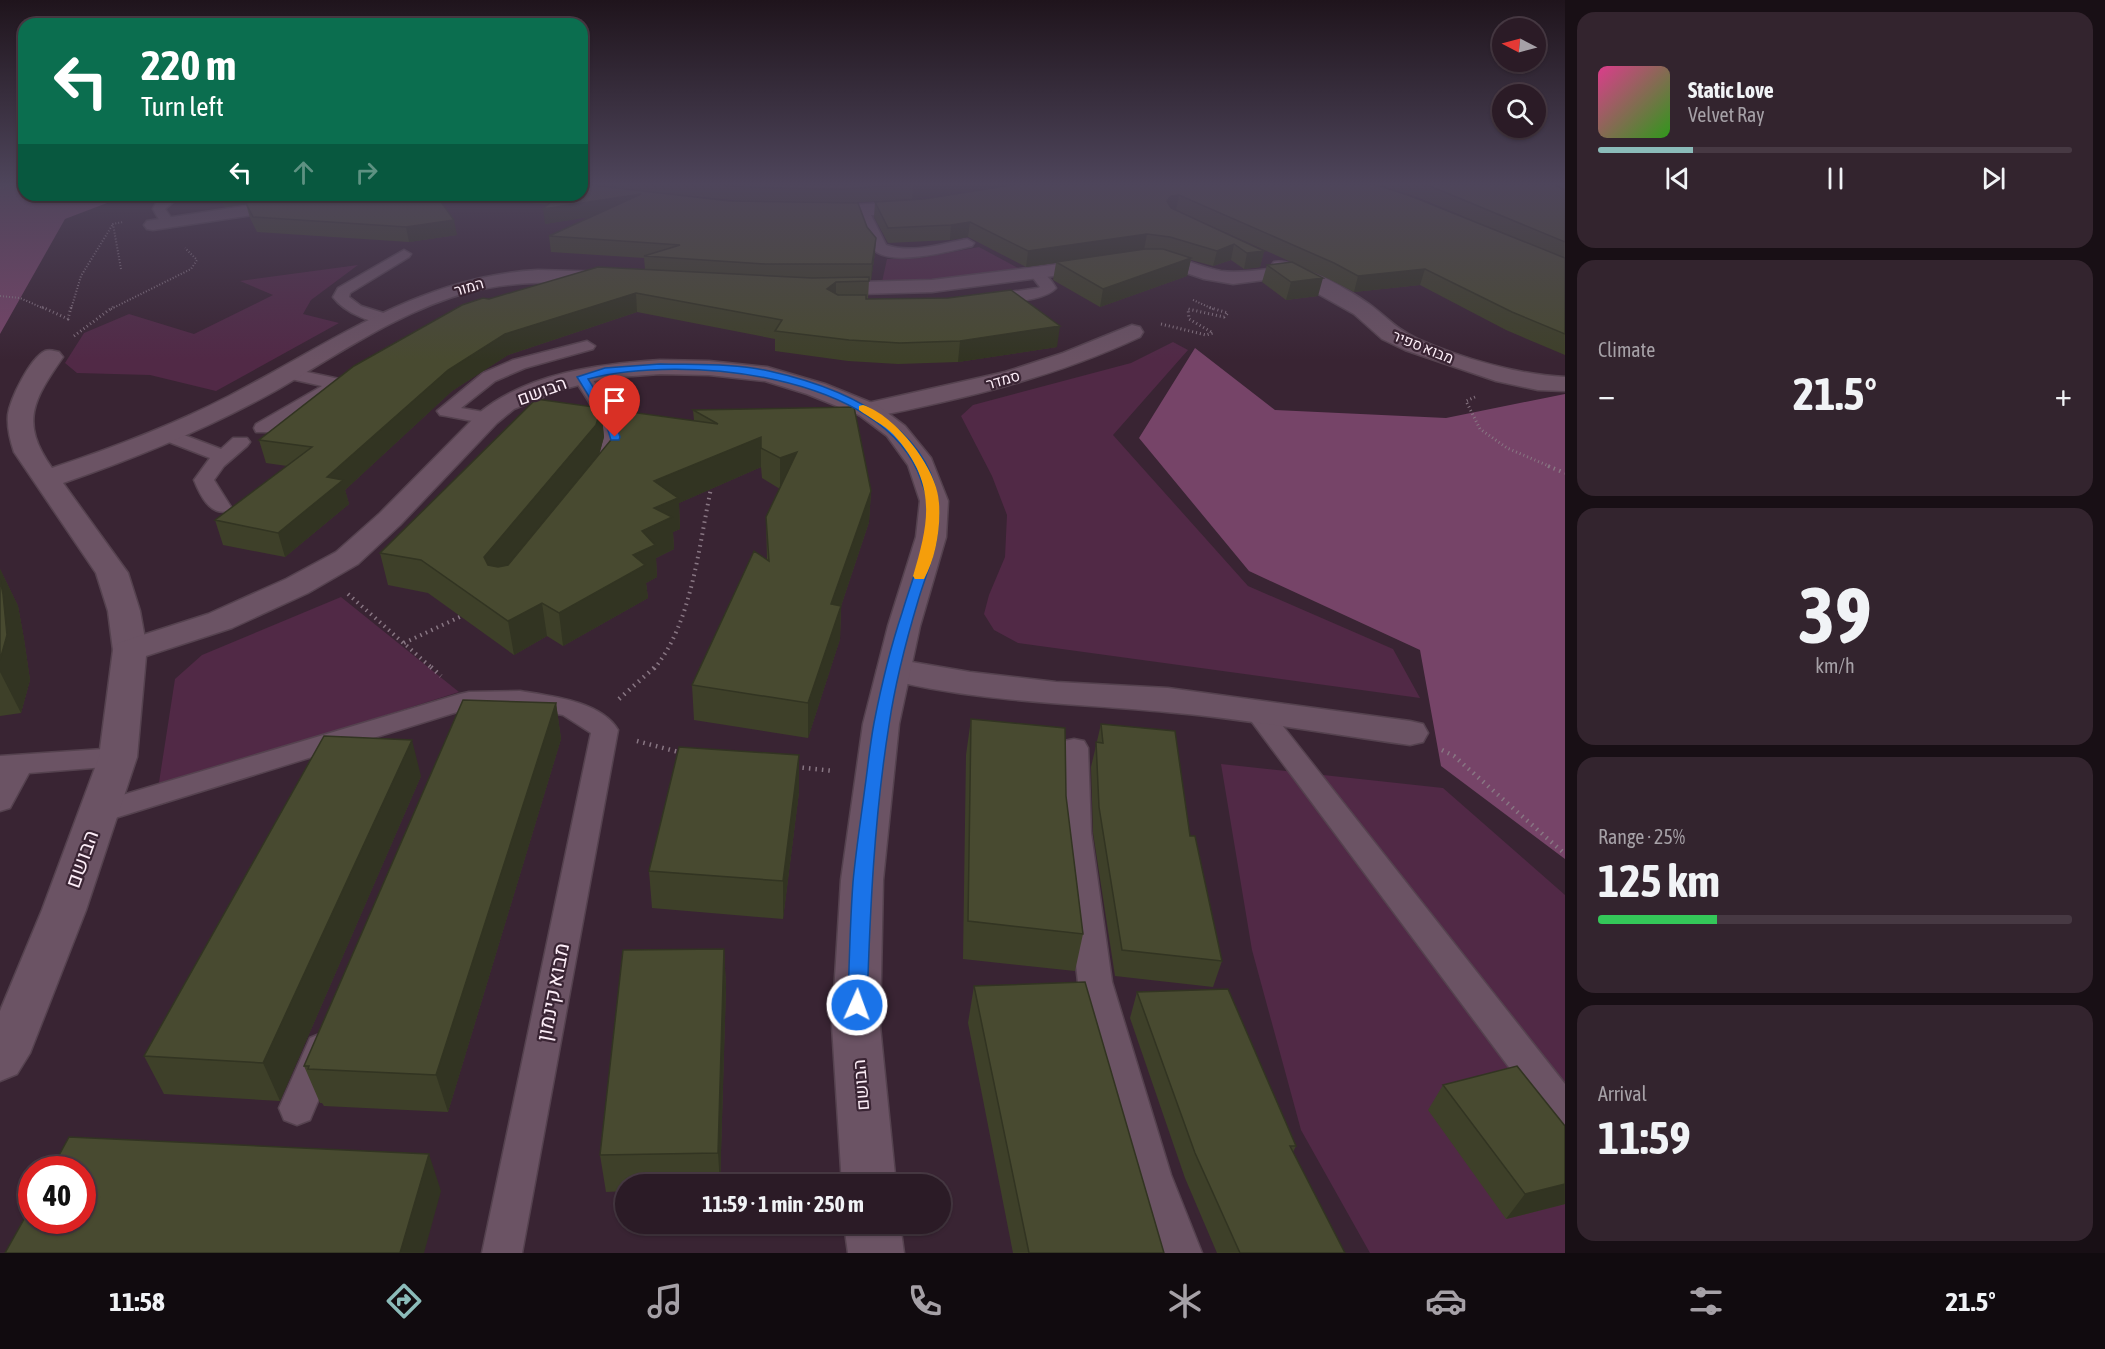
<!DOCTYPE html>
<html lang="en">
<head>
<meta charset="utf-8">
<style>
	body { margin:0; font-family:"Asap Condensed",Heebo,sans-serif; background:#33242e; color:#f1f3f6; height:100vh; display:flex; flex-direction:column; font-size:22px; white-space:nowrap }
	* { box-sizing:border-box; margin:0 }
	p { font-size:20px; color:#a6a1a7 }
	.icon { flex:none; width:33px; height:33px; fill:none; stroke:currentColor; stroke-width:2; stroke-linecap:round; stroke-linejoin:round }
	.map { position:relative; flex:1; overflow:hidden }
	.panel { display:flex; flex-direction:column; gap:12px; padding:12px; background:#180f15; width:540px }
	.panel>* { flex:none }
	.top-card { position:absolute; left:18px; top:18px; width:570px; height:183px; border-radius:18px; box-shadow:0 2px 4px #0004,0 0 0 2px #473943; background:#0b6e4f; color:#fff; overflow:hidden }
	.needle { width:39px; rotate:276deg }
	.buttons { position:absolute; left:1492px; top:18px; display:grid; gap:12px }
	.buttons a { display:grid; place-items:center; width:54px; height:54px; border-radius:50%; background:#2b1b26; box-shadow:0 2px 4px #0004,0 0 0 2px #473943; font-size:30px }
	.speed { position:absolute; left:18px; top:1156px; display:flex; gap:12px; font-size:30px; font-weight:700; text-align:center }
	.speed>* { display:grid; place-content:center; width:78px; height:78px; border-radius:50%; background:#2b1b26; box-shadow:0 2px 4px #0004,0 0 0 2px #473943; line-height:1 }
	.speed .limit { border:9px solid #d22; background:#fff; color:#111 }
	.pin { position:absolute; display:grid; place-items:center; width:51px; height:51px; color:#fff; margin:-62px -26px; border-radius:50% 50% 50% 0; rotate:-45deg; box-shadow:0 0 6px #0007 }
	.pin .icon { rotate:45deg }
	.me { position:absolute; width:66px; margin:-33px; rotate:2deg; stroke-linejoin:round; filter:drop-shadow(0 0 4px #0008) }
	.turn { display:flex; align-items:center; gap:21px; height:126px; padding:0 24px; font-size:27px }
	.turn .icon { width:78px; height:78px; stroke-width:2.5 }
	.turn b { display:block; font-size:42px; line-height:51px }
	.lanes { display:flex; align-items:center; height:57px; padding:0 24px; background:#0003; justify-content:center; gap:30px; direction:ltr }
	.lanes .off { opacity:.35 }
	.big { font-size:45px; font-weight:700; line-height:1.1 }
	.panel .tile { flex:1; display:flex; flex-direction:column; justify-content:center; gap:9px; min-width:0; padding:0 21px; border-radius:18px; background:#33242e }
	.panel .dial { align-items:center; gap:0 }
	.dial b { font-size:78px; line-height:1 }
	.song { display:flex; align-items:center; gap:18px }
	.cover { width:72px; height:72px; border-radius:9px; background:linear-gradient(135deg,hsl(330 70% 55%),hsl(110 70% 35%)) }
	.played { height:6px; border-radius:3px; background:linear-gradient(90deg,#8bbbb9 20%,#473943 20%) }
	.keys { display:flex; justify-content:space-around; direction:ltr }
	.heat { display:flex; justify-content:space-between; align-items:center; font-size:33px; direction:ltr }
	.charge { height:9px; border-radius:4px; background:linear-gradient(90deg,#34c759 25%,#473943 0) }
	.trip { position:absolute; left:615px; top:1174px; width:336px; height:60px; border-radius:30px; background:#2b1b26; box-shadow:0 2px 4px #0004,0 0 0 2px #473943; font-weight:700; line-height:60px; text-align:center }
	.dock { display:flex; height:96px; justify-content:space-around; align-items:center; background:#110b0f; color:#a6a1a7 }
	.dock .icon { width:42px; height:42px }
	.dock .active { color:#8bbbb9 }
	.dock b { font-size:27px; color:#f1f3f6 }
	main { display:flex; flex:1; min-height:0 }
	.map>svg:first-child { display:block }
	.green { fill:#512946 }
	.forest { fill:#764468 }
	.lines { fill:none; stroke-linecap:round; stroke-linejoin:round }
	.service-casing { stroke:#55424f; stroke-width:3 }
	.minor-casing { stroke:#55424f; stroke-width:3 }
	.tertiary-casing { stroke:#55424f; stroke-width:3 }
	.path-far3 { stroke:#887683; stroke-width:2; stroke-dasharray:1 2; stroke-linecap:butt }
	.path-far2 { stroke:#887683; stroke-width:3; stroke-dasharray:1 3; stroke-linecap:butt }
	.path-far1 { stroke:#887683; stroke-width:4; stroke-dasharray:1.5 4.5; stroke-linecap:butt }
	.path { stroke:#887683; stroke-width:4.5; stroke-dasharray:1.5 5; stroke-linecap:butt }
	.service { fill:#6b5364; fill-rule:evenodd }
	.minor { fill:#6b5364; fill-rule:evenodd }
	.tertiary { fill:#6b5364; fill-rule:evenodd }
	.wall { fill:#3e4029; fill-rule:evenodd }
	.shaded-wall { fill:#323422 }
	.building { fill:#484a30; stroke:#323422; stroke-width:1.5 }
	.route { fill:#1a73e8; stroke:#114b97; stroke-width:1.5 }
	.slow { fill:#f59e0b }
	.labels { text-anchor:middle; stroke-width:4.5; stroke-linejoin:round; paint-order:stroke }
	.far-street-label { font-size:15px; fill:#fcedf7; stroke:#392433 }
	.street-label { font-size:18px; fill:#fcedf7; stroke:#392433 }
	.near-street-label { font-size:21px; fill:#fcedf7; stroke:#392433 }
</style>
</head>
<body>
<main>
<div class="map">
<svg width="1565" height="1253" viewBox="0 0 1565 1253">
	<rect width="100%" height="100%" fill="#392433"/>
	<path class="green" d="M979 247 1020 269 917 281 882 282 887 259 921 258Z
		M358 265 311 300 303 314 339 323 216 391 150 375 77 373 65 363 84 333 129 314 194 334 273 295 240 281Z
		M1173 342 1188 350 1113 435 1248 586 1393 649 1420 698 1018 643 994 630 984 614 989 595 1005 557 1007 515 992 476 961 416 973 405 1131 363Z
		M341 597 459 692 294 744 158 789 175 679 202 655Z
		M1221 764 1443 788 1565 895V1253H1370L1301 1130 1252 950Z"/>
	<path class="forest" d="M0 184H24V195H128L65 219 0 334Z
		M1195 348 1275 410 1446 418 1565 394V859L1441 766 1420 650 1249 571 1139 438Z"/>
	<g class="lines">
		<g class="service-casing">
			<path id="service" d="M166 195H181L165 209 174 222 167 226 162 225 153 209 157 201Z
				M863 207 869 211 886 245C912 254 941 244 967 239L974 243 972 246C951 251 891 267 874 250 866 241 861 222 857 211Z
				M404 250 411 254 409 257 350 293 349 297 361 306 393 316 395 319 393 322C375 327 344 312 333 297L338 288Z
				M1037 270C1045 272 1052 281 1056 288 1045 301 1006 302 989 305L981 300 989 295 1038 288 1040 287 1030 274Z
				M587 341 595 346 593 349 525 368 495 381 461 408 495 414 497 418 495 422 488 424 446 416 440 415 437 411 483 373 513 360Z
				M288 368 344 380 347 384 270 432H256L254 428 256 424 322 386 282 377 279 373 282 369Z
				M582 372 588 373C609 404 636 433 611 469H597L594 465C615 431 591 406 573 377L576 373Z
				M168 429 221 449 233 438H247L250 442 247 446 224 466 214 480 231 507 228 511C210 516 200 495 194 480L210 458 161 439 159 435 161 431Z
				M520 691C550 696 601 701 618 730L522 1253H482L591 733 563 715 520 707 470 708 99 823 89 819 85 812 89 805 460 694 469 692Z
				M1258 703 1267 706 1565 1084V1130L1552 1125 1249 718 1245 712 1249 706Z
				M1074 739 1084 741 1088 748 1091 833 1112 982 1171 1175 1202 1253H1162L1133 1175 1078 982 1061 833 1060 748 1064 741Z
				M118 748 128 750 132 757 128 764 118 766 29 773 10 808 0 811V756Z
				M322 1033 334 1038 340 1049 310 1120 297 1125 284 1120 279 1108 310 1038Z"/>
		</g>
		<g class="minor-casing">
			<path id="minor" d="M317 195H360L357 199 351 200 153 230 147 229 144 225 147 221 153 220Z
				M1147 252C1173 253 1195 266 1221 271 1237 273 1253 271 1268 269L1273 268 1271 266 1274 262C1294 257 1352 292 1369 304 1388 318 1396 329 1418 339 1461 358 1519 375 1565 377V391L1538 390 1496 381 1405 350 1382 339 1354 314 1288 277 1233 284 1204 279 1166 266 1140 262 1137 258 1140 254Z
				M1099 259 1106 261 1109 265 1106 269 932 292 825 295 818 293 815 289 818 285 825 283 932 280Z
				M538 270 609 272 616 274 619 278 616 282 609 284C562 282 515 280 469 292 399 311 337 355 275 391 207 429 136 458 63 483L128 573 140 611 147 650 142 657 130 660 118 657 113 650 108 611 96 573 14 452C10 440 7 428 8 415 10 399 30 358 45 351 50 349 54 351 59 352L63 357C34 399 19 422 52 468 112 448 173 425 229 396 329 344 421 276 538 270Z
				M1132 325 1140 327 1143 332 1140 337C1053 378 962 399 868 418L859 415 855 410 859 405 1005 372 1063 353Z
				M894 659 970 672 1056 682 1168 688 1410 721 1423 724 1428 733 1423 742 1410 745C1329 734 1248 719 1166 712 1071 703 975 702 882 678L877 670 882 662Z"/>
		</g>
		<g class="tertiary-casing">
			<path id="tertiary" d="M918 201 924 202 927 206 924 210 877 215 817 217 811 216 808 212 811 208 817 207Z
				M660 360 709 361 767 367 825 384 877 405 905 426 931 458 948 501 946 537 920 626 899 724 883 880 880 1026 896 1185H842L832 1026 841 880 863 724 888 626 916 537 920 501 908 465 887 436 859 415 807 394 765 381 709 375 660 374 606 378 560 390 514 409 497 423 400 525 358 564 308 593 232 628 146 656 137 757 86 910 30 1053 17 1074 0 1081V1011L42 910 99 757 113 650 118 643 208 614 286 579 336 552 380 513 479 413C528 373 599 364 660 360Z
				M844 1224H900L904 1253H848Z"/>
		</g>
		<path class="path-far3" d="M0 188 14 184
			M121 269 113 224 123 222
			M0 296 20 298 45 309
			M1193 300 1213 309
			M71 309 81 276 113 224
			M111 309 191 269 197 260 185 248"/>
		<path class="path-far2" d="M42 307 68 319 71 307
			M1161 324 1206 335 1213 333 1189 319 1188 309 1224 317 1228 313 1208 307
			M74 336 113 307
			M1475 397 1466 401 1480 429 1507 448 1551 467"/>
		<path class="path-far1" d="M1548 466 1565 473
			M348 594 433 669
			M404 643 464 615
			M654 669C693 622 699 542 712 484"/>
		<path class="path" d="M431 667 441 676
			M619 699 655 667
			M637 741 682 753
			M1442 750 1454 756 1565 854
			M796 767 834 771"/>
		<use href="#service" class="service"/>
		<use href="#minor" class="minor"/>
		<use href="#tertiary" class="tertiary"/>
	</g>
	<path class="wall" d="M582 184H1014L912 199 850 203 875 253 871 280H869L868 299 1057 347 958 362 898 364 848 361 775 351V339L637 312 508 355 452 391 345 490 349 504 285 557 223 545 215 520 287 466 266 463 259 440 489 299 645 269 644 258 551 252 549 236 593 216 545 224 547 205 459 195H582ZM651 192 742 201H730Z
		M1373 184 1472 220 1417 197 1374 184H1565V355L1506 330 1420 285 1354 292 1329 279 1299 266 1318 296 1286 300 1262 282 1267 265 1291 262 1176 210H1175L1264 251 1260 267 1244 269 1231 260 1213 266 1191 260 1187 276 1100 307 1053 280 1056 263 1026 267 968 237 950 240 888 243 874 217 875 202 924 199Z
		M219 195H436L457 235 409 242 257 232 250 218 246 204 225 207Z
		M601 408 604 437 599 454 694 420 693 410 871 491 869 522 841 606 840 639 808 738 694 720 692 685 767 560 766 517 780 489 762 478 761 467 679 503 680 529 673 532 674 549 656 558 657 577 646 583 648 598 563 646 547 636 514 655 428 593 388 585 380 553Z
		M0 569 18 606 24 639 30 680 21 713 0 716Z
		M556 703 561 739 448 1112 324 1106 322 1103H320L304 1066Z
		M971 719 1066 796 1083 934 1075 971 963 959 966 755Z
		M1101 724 1190 836 1222 961 1213 987 1115 976 1093 833 1091 767Z
		M421 776 280 1101 164 1094 144 1056Z
		M799 792 783 919 652 908 649 871Z
		M724 949 726 987 720 1185H626V1191L606 1192 600 1155Z
		M974 986 1164 1253H1013L968 1023Z
		M1137 992 1296 1146 1293 1152 1345 1253H1217L1185 1178 1130 1018Z
		M1443 1085 1565 1204 1506 1219 1428 1110Z"/>
	<path class="shaded-wall" d="M919 184H1014L912 199 913 185Z
		M641 194 642 209 545 224 543 209Z
		M222 195H302L225 207Z
		M1179 195 1176 210 1169 211 1167 201 1171 196Z
		M454 220 457 235 409 242 406 227Z
		M970 222 968 237 950 240 951 225Z
		M1147 234 1144 250 1026 267 1028 251Z
		M876 238 875 253 871 280 872 264Z
		M1234 244 1231 260 1213 266 1217 251Z
		M1264 251 1260 267 1244 269 1247 253Z
		M1191 258 1187 276 1100 307 1103 289Z
		M1425 269 1420 285 1354 292 1358 276Z
		M1323 278 1318 296 1286 300 1291 282Z
		M836 282V301L827 289Z
		M636 293 637 312 508 355 452 391 345 490 349 504 285 557 278 533 327 477 448 370 505 334Z
		M1060 326 1057 347 958 362 960 341Z
		M601 408 604 437 599 455 490 590 484 557Z
		M761 437V467L679 503 680 529 673 532 674 549 656 558 657 577 646 583 648 598 563 646 559 613 633 555 654 481Z
		M797 452 780 489V458Z
		M871 491 869 522 841 606 840 639 808 738V703L831 604Z
		M0 569 18 606 24 639 30 680 21 713 0 672Z
		M542 603 547 636 514 655 508 621Z
		M556 703 561 739 448 1112 436 1075Z
		M412 740 421 776 280 1101 263 1063Z
		M799 755V792L783 919V881Z
		M724 949 726 987 720 1185 718 1153Z
		M429 1154 441 1191 424 1253H400Z
		M1565 1184V1204L1506 1219 1525 1194Z"/>
	<path class="building" d="M582 184 730 201 858 203 867 227 876 238 872 264H765L644 256 680 245 549 236 641 194 543 209 558 195H582Z
		M718 184H919L841 189 743 187Z
		M1018 184H1373L1408 195 1565 258V334L1512 312 1425 269 1358 276 1334 263 1179 195 1171 196 1167 201 1171 208 1264 251 1247 253 1234 244 1217 251 1170 237 1147 234 1028 251 970 222 951 225 888 228 875 202 924 199Z
		M1425 184H1553L1565 190V242Z
		M299 195H436L454 220 406 227 253 217 246 203Z
		M1145 249H1163L1191 258 1103 289 1056 262Z
		M1292 262 1323 278 1291 282 1267 265Z
		M598 267 812 278 869 277V281L836 282 827 289 838 295H866V299L948 298 1011 290 1060 326 960 341 900 343 849 340 775 331 782 320 636 293 505 334 448 370 327 477 343 480 278 533 215 520 312 447 259 440 354 366 462 305 483 298 489 299Z
		M536 399 601 408 596 425 484 557 488 565 498 567 508 565 620 429 623 411 718 424 693 410 854 407 871 491 831 604 841 606 808 703 692 685 754 551 769 561 766 517 797 452 780 458 761 448V437L654 481 678 498 654 508 672 517 642 531 655 545 633 555 645 565 559 613 542 603 508 621 421 560 380 553Z
		M0 579 3 594 7 635 0 660Z
		M463 700 556 703 436 1075 308 1069 309 1066H304Z
		M971 719 1065 728 1066 796 1083 934 968 921Z
		M1101 724 1175 731 1190 836H1195L1222 961 1122 950 1099 807 1096 742 1103 743Z
		M324 736 412 740 263 1063 144 1056Z
		M679 747 799 755 783 881 649 871Z
		M724 949 718 1153 600 1155 623 950Z
		M1085 982 1164 1253H1029L974 986Z
		M1228 989 1296 1146H1290L1345 1253H1240L1195 1153 1137 992Z
		M1517 1066 1565 1126V1184L1525 1194 1443 1085Z
		M69 1137 429 1154 400 1253H5L32 1205V1221H82V1170H51Z"/>
	<linearGradient id="sky" x2="0" y2="1"><stop stop-color="#1f141c"/><stop offset="0.51" stop-color="#4e455b"/><stop offset="1" stop-color="#4e455b" stop-opacity="0"/></linearGradient>
	<rect width="1565" height="360" fill="url(#sky)"/>
	<path class="route" d="M660 364C695 365 734 363 769 371 851 389 953 435 937 536 934 558 924 580 918 601 906 641 895 684 889 725 874 818 870 912 867 1005L864 1011 857 1014 850 1011 848 1005C849 964 850 923 853 882 856 850 861 818 865 787 868 766 870 744 874 723 881 687 890 649 902 613 912 578 930 539 928 502 927 495 923 487 921 480 885 373 682 354 588 379L616 424 620 437 619 440H611L606 424 577 377 605 368Z"/>
	<path class="slow" d="M863 405C895 415 938 469 939 503 941 526 936 558 924 579H915L913 576C930 520 937 482 893 434 884 425 870 418 859 410V406Z"/>
	<g class="labels">
		<g class="far-street-label">
			<text transform="translate(469 287) rotate(-16)" y="5">המור</text>
			<text transform="translate(1423 347) rotate(22)" y="5">מבוא ספיר</text>
			<text transform="translate(1003 380) rotate(-16)" y="5">סמדר</text>
		</g>
		<g class="street-label">
			<text transform="translate(542 391) rotate(-20)" y="6">הבושם</text>
			<text transform="translate(861 1085) rotate(-95)" y="6">הבושם</text>
		</g>
		<g class="near-street-label">
			<text transform="translate(82 859) rotate(-70)" y="7">הבושם</text>
			<text transform="translate(553 992) rotate(-79)" y="7">מבוא קינמון</text>
		</g>
	</g>
</svg>
<div class="buttons">
<a><svg class="needle" viewBox="-14 -14 28 28"><path d="M0-13l5 13h-10z" fill="#e53935"/><path d="M0 13l5-13h-10z" fill="#a6a1a7"/></svg></a>
<a><svg class="icon" aria-label="search" viewBox="0 0 24 24"><circle cx="10" cy="10" r="6"/><path d="M15 15l6 6"/></svg></a>
</div>
<div class="speed"><div class="limit">40</div></div>
<div class="pin" style="left:615px;top:437px;background:#d93025"><svg class="icon" aria-label="arrive" viewBox="0 0 24 24"><path d="M6 21V4h12l-3 4 3 4H6"/></svg></div>
<svg class="me" style="left:857px;top:1005px" viewBox="-20 -20 40 40"><circle r="17" fill="#1a73e8" stroke="#fff" stroke-width="3"/><path d="M0-11L8 9 0 5-8 9z" fill="#fff"/></svg>
<div class="trip">11:59 · 1 min · 250 m</div>
<div class="top-card">
<div class="turn"><svg class="icon" aria-label="left" viewBox="0 0 24 24"><path d="M17 20v-9H6M10 6l-5 5 5 5"/></svg><div><b>220 m</b>Turn left</div></div>
<div class="lanes"><svg class="icon" aria-label="left" viewBox="0 0 24 24"><path d="M17 20v-9H6M10 6l-5 5 5 5"/></svg><svg class="icon off" aria-label="ahead" viewBox="0 0 24 24"><path d="M12 20V5M6 11l6-6 6 6"/></svg><svg class="icon off" aria-label="right" viewBox="0 0 24 24"><path d="M7 20v-9h11M14 6l5 5-5 5"/></svg></div>
</div>
</div>
<section class="panel">
<div class="tile">
<div class="song"><i class="cover"></i><div><b>Static Love</b><p>Velvet Ray</p></div></div>
<div class="played"></div>
<div class="keys"><svg class="icon" aria-label="previous" viewBox="0 0 24 24"><path d="M18 5L8 12l10 7zM5 5v14"/></svg><svg class="icon" aria-label="pause" viewBox="0 0 24 24"><path d="M8 5v14M16 5v14"/></svg><svg class="icon" aria-label="next" viewBox="0 0 24 24"><path d="M6 5l10 7-10 7zM19 5v14"/></svg></div>
</div>
<div class="tile"><p>Climate</p>
<div class="heat"><a>−</a><b class="big">21.5°</b><a>+</a></div>
</div>
<div class="tile dial"><b>39</b><p>km/h</p></div>
<div class="tile"><p>Range · 25%</p><b class="big">125 km</b><div class="charge"></div></div>
<div class="tile"><p>Arrival</p><b class="big">11:59</b></div>
</section>
</main>
<nav class="dock">
<b>11:58</b>
<svg class="icon active" aria-label="directions" viewBox="0 0 24 24"><path d="M12 3l9 9-9 9-9-9zM9 14v-3h6M13 9l2 2-2 2"/></svg>
<svg class="icon" aria-label="music" viewBox="0 0 24 24"><path d="M9 18V5l10-2v13"/><circle cx="6" cy="18" r="3"/><circle cx="16" cy="16" r="3"/></svg>
<svg class="icon" aria-label="phone" viewBox="0 0 24 24"><path d="M5 4h4l2 5-3 2q2 4 5 5l2-3 5 2v4C11 20 4 13 5 4z"/></svg>
<svg class="icon" aria-label="climate" viewBox="0 0 24 24"><path d="M12 3v18M4 7l16 10M4 17L20 7"/></svg>
<svg class="icon" aria-label="car" viewBox="0 0 24 24"><path d="M5 17H2v-5l4-1 3-4h7l3 4 3 1v5h-3M9 17h6M6 11h13"/><circle cx="7" cy="17" r="2"/><circle cx="17" cy="17" r="2"/></svg>
<svg class="icon" aria-label="filters" viewBox="0 0 24 24"><path d="M4 7h16M4 17h16"/><circle cx="9" cy="7" r="2"/><circle cx="15" cy="17" r="2"/></svg>
<b>21.5°</b>
</nav>
</body>
</html>
